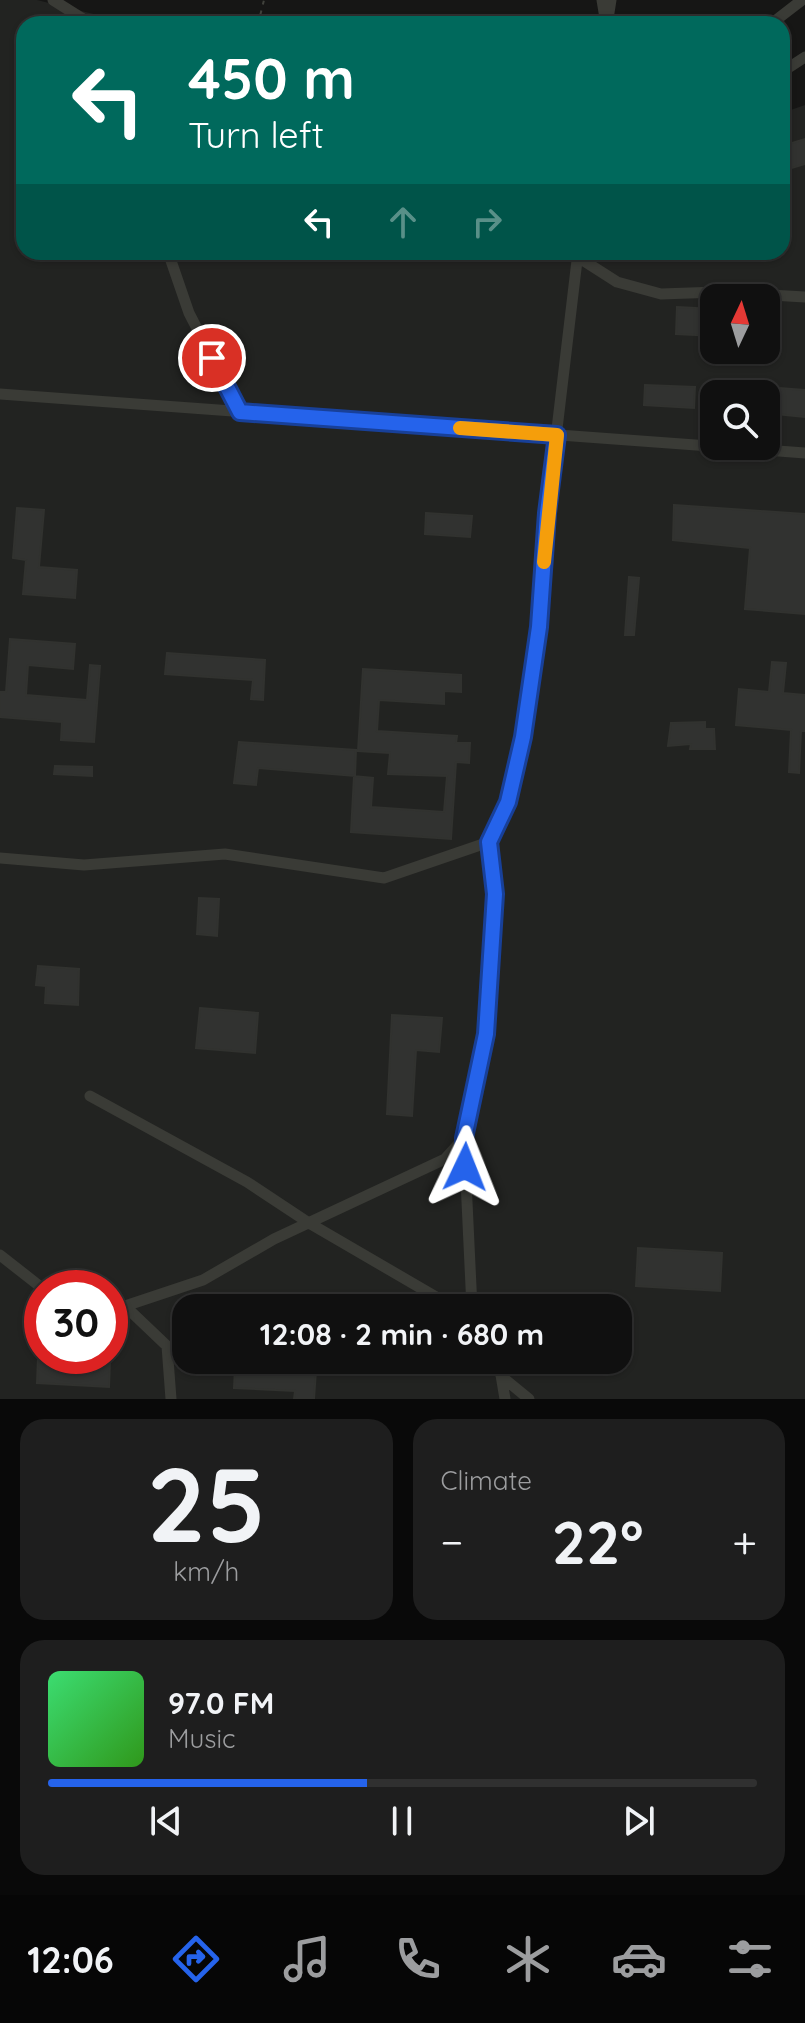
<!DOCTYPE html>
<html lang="en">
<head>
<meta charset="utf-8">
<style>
	body { margin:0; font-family:Quicksand,sans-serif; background:#1e1e1e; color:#f1f3f6; height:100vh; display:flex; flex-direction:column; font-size:30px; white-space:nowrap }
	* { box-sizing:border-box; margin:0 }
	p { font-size:26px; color:#9c9d9f }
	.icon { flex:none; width:44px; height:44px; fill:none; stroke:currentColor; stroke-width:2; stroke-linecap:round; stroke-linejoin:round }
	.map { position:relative; height:1399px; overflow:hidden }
	.panel { display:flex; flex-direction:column; gap:20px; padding:20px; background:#090909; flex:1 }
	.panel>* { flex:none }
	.banner { position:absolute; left:16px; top:16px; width:774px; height:244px; border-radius:24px; box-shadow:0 2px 6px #0004,0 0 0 2px #303030; background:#00695c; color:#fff; overflow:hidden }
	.needle { width:52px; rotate:4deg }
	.controls { position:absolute; left:700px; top:284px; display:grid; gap:16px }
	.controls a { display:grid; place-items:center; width:80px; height:80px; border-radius:16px; background:#101010; box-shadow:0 2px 6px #0004,0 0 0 2px #303030; font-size:40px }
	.speed { position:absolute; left:24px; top:1270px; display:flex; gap:16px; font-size:40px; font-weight:700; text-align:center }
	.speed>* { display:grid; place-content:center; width:104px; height:104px; border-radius:50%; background:#101010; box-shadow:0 2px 6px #0004,0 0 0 2px #303030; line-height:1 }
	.speed .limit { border:12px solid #d22; background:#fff; color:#111 }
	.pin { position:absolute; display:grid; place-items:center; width:68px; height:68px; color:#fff; margin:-34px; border:4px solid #fff; border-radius:50%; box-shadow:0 2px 8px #0007 }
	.me { position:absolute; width:88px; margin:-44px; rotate:2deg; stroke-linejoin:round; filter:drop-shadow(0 0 6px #0008) }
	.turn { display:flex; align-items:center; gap:28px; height:168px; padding:0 40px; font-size:36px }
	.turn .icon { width:104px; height:104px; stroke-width:2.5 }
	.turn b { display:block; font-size:56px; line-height:68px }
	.lanes { display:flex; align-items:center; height:76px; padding:0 40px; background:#0003; justify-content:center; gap:40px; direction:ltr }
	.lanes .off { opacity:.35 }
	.big { font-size:60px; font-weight:700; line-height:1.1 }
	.panel .widget { flex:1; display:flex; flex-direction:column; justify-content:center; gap:12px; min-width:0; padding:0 28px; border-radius:24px; background:#1e1e1e }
	.panel .dial { align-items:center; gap:0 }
	.dial b { font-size:104px; line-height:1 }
	.song { display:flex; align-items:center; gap:24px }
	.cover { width:96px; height:96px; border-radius:12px; background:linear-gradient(135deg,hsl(140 70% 55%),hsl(110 70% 35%)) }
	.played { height:8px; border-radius:4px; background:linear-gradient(90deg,#2563eb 45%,#303030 45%) }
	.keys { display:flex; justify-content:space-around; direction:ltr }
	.heat { display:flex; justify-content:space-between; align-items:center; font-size:44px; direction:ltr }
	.panel .tiles { flex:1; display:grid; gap:20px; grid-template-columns:1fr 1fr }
	.widget:last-child { grid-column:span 2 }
	.trip { position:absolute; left:172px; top:1294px; width:460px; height:80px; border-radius:24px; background:#101010; box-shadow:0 2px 6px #0004,0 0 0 2px #303030; font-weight:700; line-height:80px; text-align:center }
	.tab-bar { display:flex; height:128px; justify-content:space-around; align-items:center; background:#060606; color:#9c9d9f }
	.tab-bar .icon { width:56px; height:56px }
	.tab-bar .selected { color:#2563eb }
	.tab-bar b { font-size:36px; color:#f1f3f6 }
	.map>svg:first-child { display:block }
	.built { fill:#222321; fill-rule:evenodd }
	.building { fill:#313230; stroke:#31322f; stroke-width:2 }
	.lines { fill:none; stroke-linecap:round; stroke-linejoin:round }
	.path { stroke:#41423c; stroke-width:2; stroke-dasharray:4 6; stroke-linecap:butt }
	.minor { stroke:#3a3b36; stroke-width:11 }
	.route-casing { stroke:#184099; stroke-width:20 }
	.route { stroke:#2563eb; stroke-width:14 }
	.slow { stroke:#f59e0b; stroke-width:14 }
</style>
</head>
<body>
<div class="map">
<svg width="805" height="1399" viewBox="0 0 805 1399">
	<rect width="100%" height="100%" fill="#161615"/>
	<path class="built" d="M0 0H37L134 24H24V252H782V113L805 105V1399H0ZM714 298H766V350H714ZM714 394H766V446H714ZM42 1288H110V1356H42ZM186 1308H618V1360H186Z"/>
	<path class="building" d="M805 139V164L782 171V146Z
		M677 307 714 309V336L676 334Z
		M645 385 695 387 694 408 644 405Z
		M779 388 805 390V417L766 413V402L777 403Z
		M674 505 805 514V614L745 609 750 548 673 540Z
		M17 508 44 510 39 567 77 570 75 598 23 594 26 560 13 558Z
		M426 513 472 516 470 537 425 534Z
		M629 577 639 578 634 635H625Z
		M10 639 75 644 73 669 28 665 26 695 87 700 90 665 100 666 94 742 61 740 62 722 0 717V692H6Z
		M167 653 265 660 263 700 251 699 253 680 165 674Z
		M772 662 786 663 783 693 805 695V731H801L799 773 789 772 791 730 736 725 739 689 769 692Z
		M363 669 461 675V692L444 691V704L379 700 377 731 457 736 456 743H470L469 763 456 762 451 839 351 832 354 776 373 778 371 807 444 812 447 776 388 774 390 753 358 751Z
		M705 722V729H714L715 749H690L691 744 668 746 671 723Z
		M239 742 356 750 355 776 258 768 256 785 234 783Z
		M55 766 92 767V776L54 774Z
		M199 898 219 899 217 936 197 934Z
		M38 966 79 969 78 1005 45 1003 46 986 36 985Z
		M200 1008 258 1013 255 1053 196 1048Z
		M392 1015 442 1018 439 1052 416 1050 412 1116 387 1114Z
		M638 1248 722 1253 720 1291 636 1286Z
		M38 1357 110 1361 109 1387 37 1383Z
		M235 1367 316 1371 314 1399H294L295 1391 234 1388Z"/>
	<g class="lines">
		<path class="path" d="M258 24 264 0"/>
		<path class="minor" d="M53 0 91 24
			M602 0 606 24
			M608 19 611 0
			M771 24 802 0
			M782 72 805 57
			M168 252 189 313 240 412
			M578 257 617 282 661 294 718 292 805 297
			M0 394 805 453
			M0 858 84 865 225 854 384 878 489 842
			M90 1096 247 1182 309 1223 455 1308
			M0 1255 42 1288
			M110 1305 125 1306 167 1346 171 1399
			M125 1306 203 1280 274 1239 445 1159 464 1138
			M472 1308 464 1138 486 1034 495 894 489 842 508 802 539 627 547 513 578 252
			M493 1360 501 1375 505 1399
			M501 1376 529 1399"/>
	</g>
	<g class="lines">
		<g class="route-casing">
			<path id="route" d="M212 358 240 412 557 435 547 513 539 627 523 737 508 802 489 842 495 894 486 1034 464 1138 465 1167"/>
		</g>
		<use href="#route" class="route"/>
		<path class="slow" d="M460 428 557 435 544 562"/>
	</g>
</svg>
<div class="controls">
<a><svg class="needle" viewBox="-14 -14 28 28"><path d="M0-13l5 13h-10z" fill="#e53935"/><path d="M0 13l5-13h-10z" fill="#9c9d9f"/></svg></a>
<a><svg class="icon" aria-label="search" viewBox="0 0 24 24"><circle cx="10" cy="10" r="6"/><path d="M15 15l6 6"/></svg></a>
</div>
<div class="speed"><div class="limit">30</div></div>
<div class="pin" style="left:212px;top:358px;background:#d93025"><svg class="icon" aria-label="arrive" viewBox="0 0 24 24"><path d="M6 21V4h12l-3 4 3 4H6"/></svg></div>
<svg class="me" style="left:465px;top:1167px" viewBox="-20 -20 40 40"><path d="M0-17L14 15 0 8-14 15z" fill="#2563eb" stroke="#fff" stroke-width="4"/></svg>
<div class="trip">12:08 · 2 min · 680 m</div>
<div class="banner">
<div class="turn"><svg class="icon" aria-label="left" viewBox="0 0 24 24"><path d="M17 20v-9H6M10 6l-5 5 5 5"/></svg><div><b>450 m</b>Turn left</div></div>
<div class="lanes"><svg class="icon" aria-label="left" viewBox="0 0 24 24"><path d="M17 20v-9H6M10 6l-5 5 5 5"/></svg><svg class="icon off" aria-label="ahead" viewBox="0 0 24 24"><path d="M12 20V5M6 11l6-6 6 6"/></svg><svg class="icon off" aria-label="right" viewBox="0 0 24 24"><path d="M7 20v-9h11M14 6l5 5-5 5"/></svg></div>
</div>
</div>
<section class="panel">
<div class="tiles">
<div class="widget dial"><b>25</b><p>km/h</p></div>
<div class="widget"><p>Climate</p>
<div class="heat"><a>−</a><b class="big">22°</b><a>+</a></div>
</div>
<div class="widget">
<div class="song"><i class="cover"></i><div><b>97.0 FM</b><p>Music</p></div></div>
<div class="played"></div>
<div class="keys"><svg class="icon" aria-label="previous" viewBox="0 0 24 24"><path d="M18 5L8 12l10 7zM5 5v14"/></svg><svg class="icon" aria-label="pause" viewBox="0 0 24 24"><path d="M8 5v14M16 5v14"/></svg><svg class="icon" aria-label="next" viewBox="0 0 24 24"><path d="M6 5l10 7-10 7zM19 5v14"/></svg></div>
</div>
</div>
</section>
<nav class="tab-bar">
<b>12:06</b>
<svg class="icon selected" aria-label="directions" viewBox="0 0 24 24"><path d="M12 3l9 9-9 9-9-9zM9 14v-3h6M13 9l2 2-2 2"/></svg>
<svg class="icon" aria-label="music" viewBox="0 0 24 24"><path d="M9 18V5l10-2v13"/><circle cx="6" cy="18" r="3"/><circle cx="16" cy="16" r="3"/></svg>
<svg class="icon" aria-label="phone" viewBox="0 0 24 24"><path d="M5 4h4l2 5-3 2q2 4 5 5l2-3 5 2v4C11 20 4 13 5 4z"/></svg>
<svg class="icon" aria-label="climate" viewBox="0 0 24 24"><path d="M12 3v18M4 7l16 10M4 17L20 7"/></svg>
<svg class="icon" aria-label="car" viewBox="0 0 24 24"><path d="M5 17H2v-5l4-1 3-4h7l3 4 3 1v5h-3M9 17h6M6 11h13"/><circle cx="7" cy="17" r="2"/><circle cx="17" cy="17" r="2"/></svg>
<svg class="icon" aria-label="filters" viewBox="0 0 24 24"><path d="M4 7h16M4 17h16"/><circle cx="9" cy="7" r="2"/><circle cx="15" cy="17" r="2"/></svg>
</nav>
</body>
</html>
